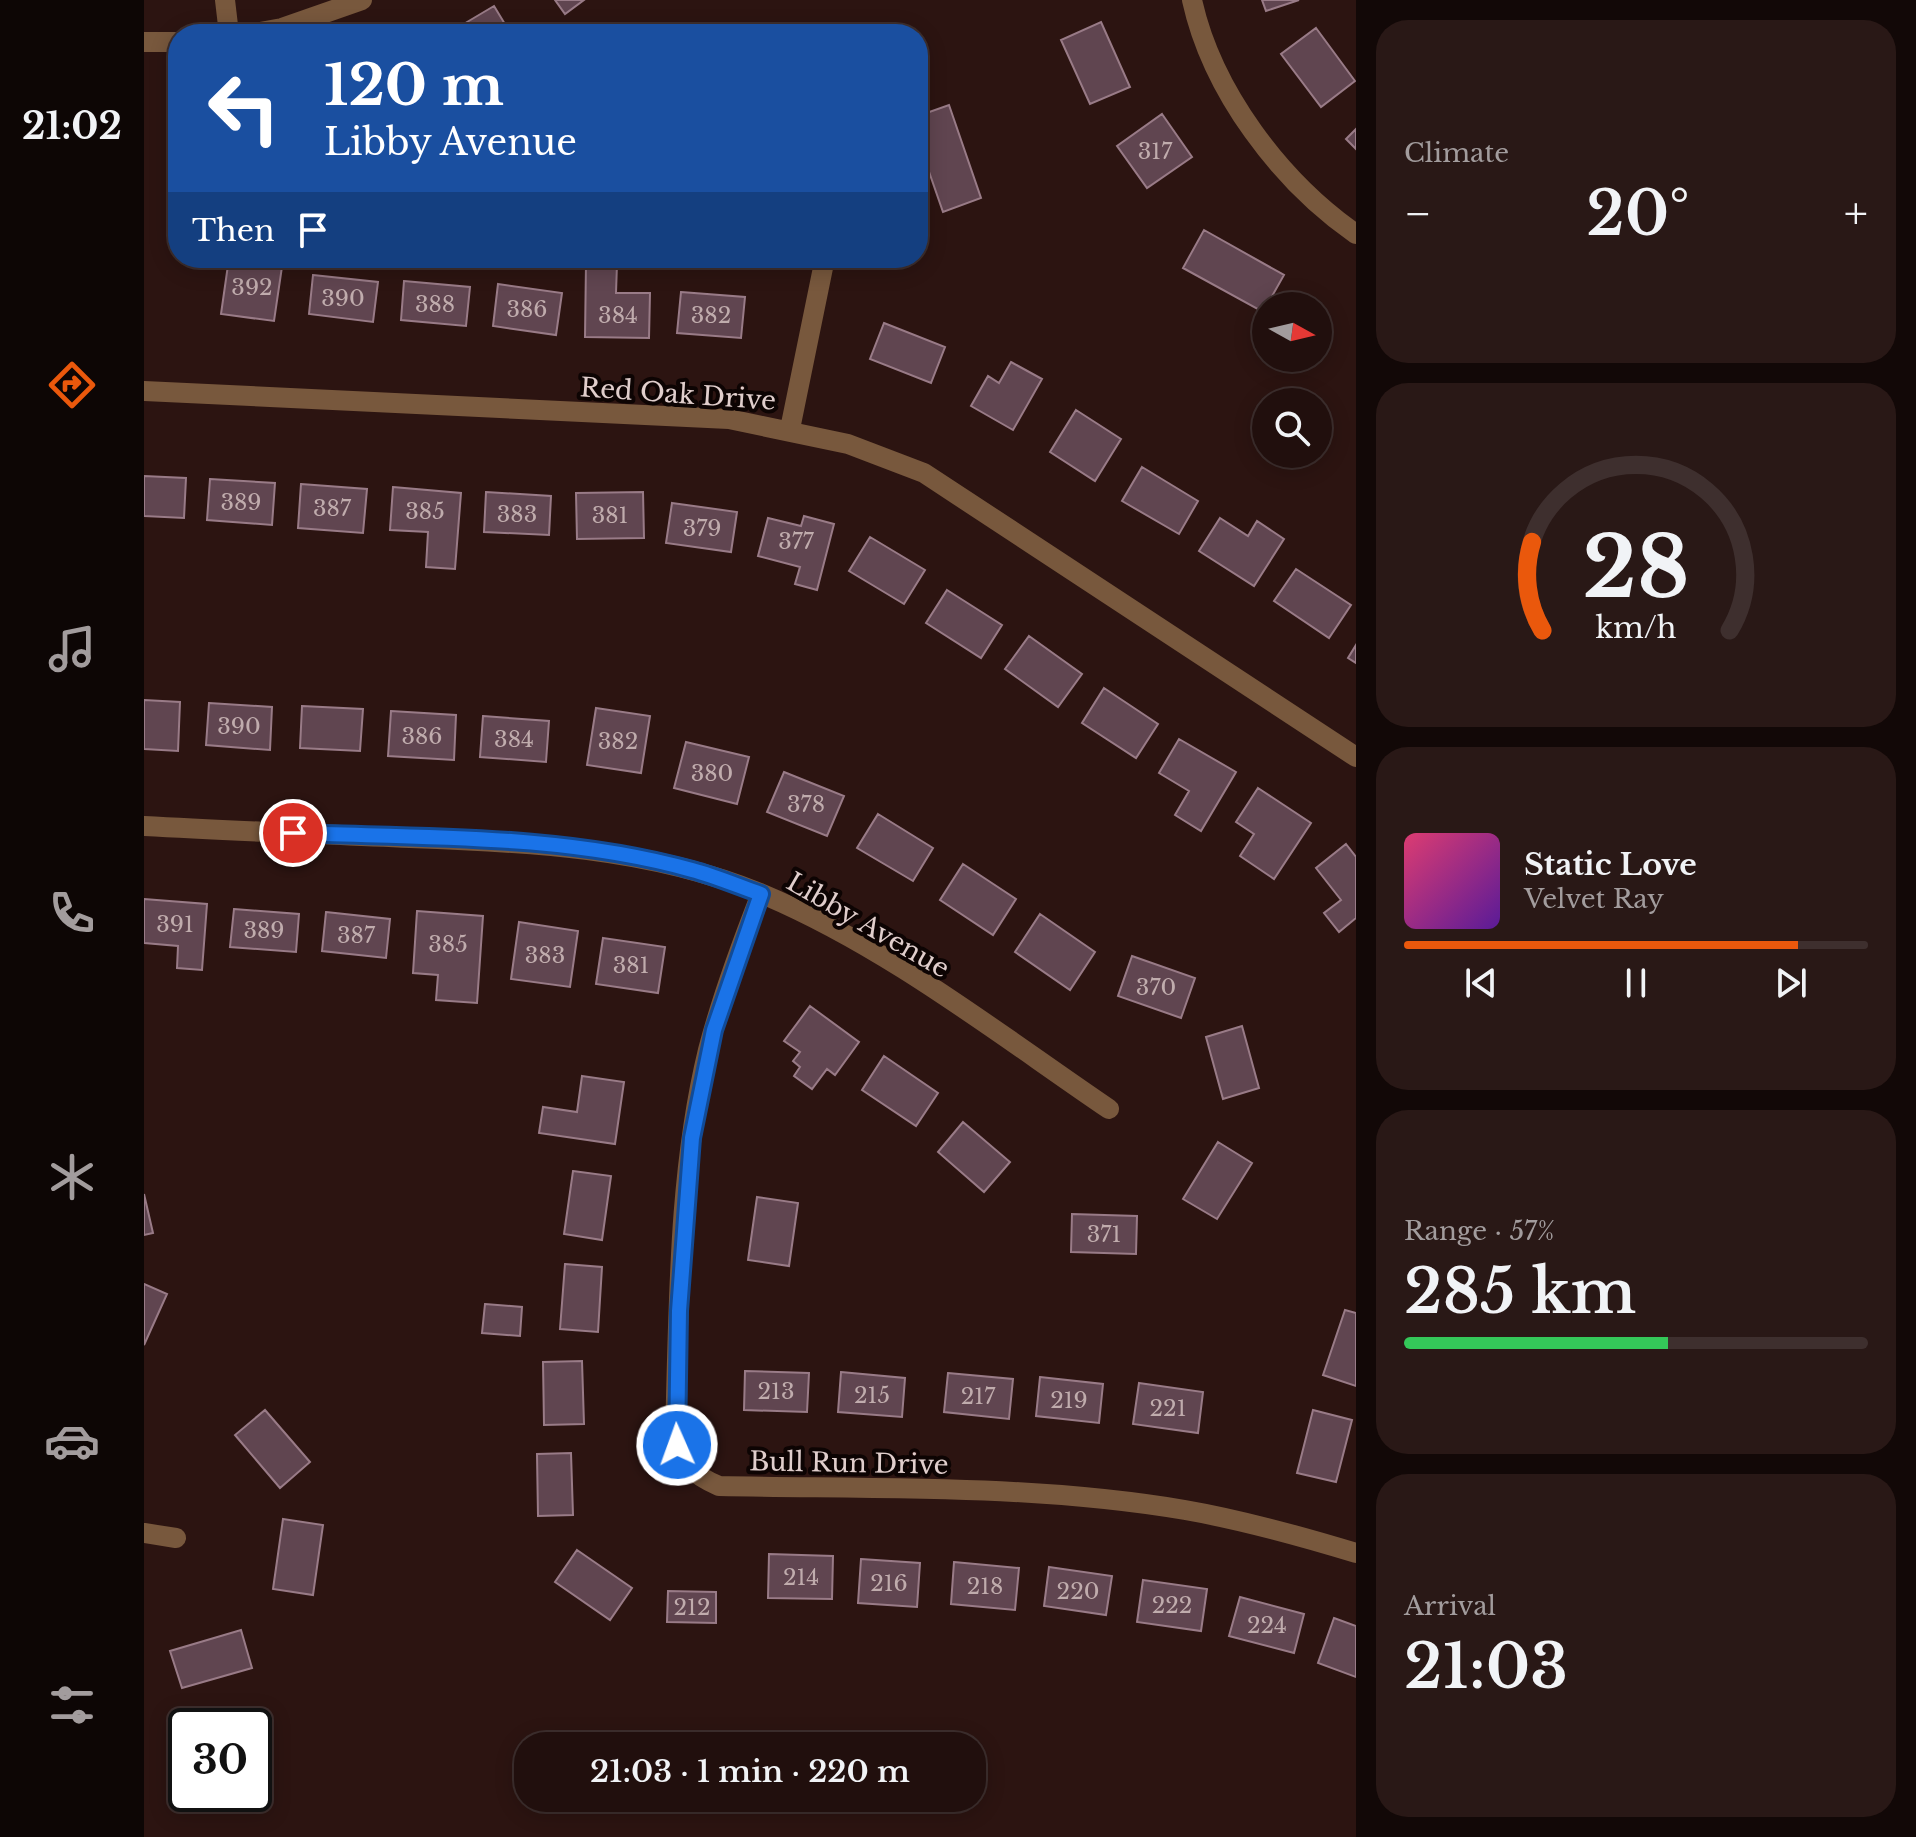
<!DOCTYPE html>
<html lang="en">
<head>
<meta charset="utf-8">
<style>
	body { margin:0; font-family:"Libre Baskerville",serif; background:#291816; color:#f1f3f6; height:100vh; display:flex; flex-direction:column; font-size:30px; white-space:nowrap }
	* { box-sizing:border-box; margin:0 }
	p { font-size:26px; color:#a29c9d }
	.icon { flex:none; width:44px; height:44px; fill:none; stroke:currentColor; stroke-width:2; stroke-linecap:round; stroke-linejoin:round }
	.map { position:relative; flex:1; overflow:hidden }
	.side { display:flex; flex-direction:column; gap:20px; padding:20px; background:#120807; width:560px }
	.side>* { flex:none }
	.banner { position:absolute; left:24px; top:24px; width:760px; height:244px; border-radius:32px; box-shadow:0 4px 20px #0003,0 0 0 2px #3e2f2e; background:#1a4fa0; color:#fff; overflow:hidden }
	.needle { width:52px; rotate:98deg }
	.fabs { position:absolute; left:1108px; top:292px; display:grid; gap:16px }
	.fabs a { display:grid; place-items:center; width:80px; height:80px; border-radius:50%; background:#210f0d; box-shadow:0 4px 20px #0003,0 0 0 2px #3e2f2e; font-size:40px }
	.speed { position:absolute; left:24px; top:1708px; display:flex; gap:16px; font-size:40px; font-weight:700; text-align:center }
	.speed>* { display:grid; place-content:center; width:104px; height:104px; border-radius:50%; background:#210f0d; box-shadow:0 4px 20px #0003,0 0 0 2px #3e2f2e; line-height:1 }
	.speed .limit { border:4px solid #111; border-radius:12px; background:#fff; color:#111 }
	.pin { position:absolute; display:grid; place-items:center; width:68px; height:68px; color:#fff; margin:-34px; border:4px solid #fff; border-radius:50%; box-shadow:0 2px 8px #0007 }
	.me { position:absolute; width:88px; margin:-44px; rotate:358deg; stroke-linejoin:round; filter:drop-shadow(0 0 6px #0008) }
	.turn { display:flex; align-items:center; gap:28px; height:168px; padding:0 24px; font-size:36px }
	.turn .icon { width:104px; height:104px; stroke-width:2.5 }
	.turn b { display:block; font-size:56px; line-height:68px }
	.then { display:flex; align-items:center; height:76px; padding:0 24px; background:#0003; gap:16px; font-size:30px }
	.big { font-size:60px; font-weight:600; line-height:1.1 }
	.side .tile { flex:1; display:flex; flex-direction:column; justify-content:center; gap:12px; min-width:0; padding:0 28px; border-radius:32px; background:#291816 }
	.side .dial { align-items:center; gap:0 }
	.dial svg { height:208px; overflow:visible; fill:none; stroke:#3e2f2e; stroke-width:7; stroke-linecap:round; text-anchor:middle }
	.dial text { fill:#f1f3f6; stroke:none }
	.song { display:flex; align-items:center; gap:24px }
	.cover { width:96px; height:96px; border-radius:12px; background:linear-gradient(135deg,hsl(340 70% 55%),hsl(270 70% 35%)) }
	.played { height:8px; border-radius:4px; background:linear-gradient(90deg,#ea580c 85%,#3e2f2e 85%) }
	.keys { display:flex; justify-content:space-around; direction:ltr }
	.heat { display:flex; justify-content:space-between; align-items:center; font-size:44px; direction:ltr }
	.charge { height:12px; border-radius:6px; background:linear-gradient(90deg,#34c759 57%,#3e2f2e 0) }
	.trip { position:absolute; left:370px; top:1732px; width:472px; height:80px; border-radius:32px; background:#210f0d; box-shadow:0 4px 20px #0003,0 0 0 2px #3e2f2e; font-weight:600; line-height:80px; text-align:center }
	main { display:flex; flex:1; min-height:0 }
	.menu { display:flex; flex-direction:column; width:144px; justify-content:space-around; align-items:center; background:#0d0605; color:#a29c9d }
	.menu .icon { width:56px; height:56px }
	.menu .current { color:#ea580c }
	.menu b { font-size:36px; color:#f1f3f6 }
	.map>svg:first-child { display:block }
	.building { fill:#604550; stroke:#997b87; stroke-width:2 }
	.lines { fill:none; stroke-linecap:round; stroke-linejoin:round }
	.minor { stroke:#78583d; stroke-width:20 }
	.route-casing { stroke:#114b97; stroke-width:20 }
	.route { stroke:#1a73e8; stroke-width:14 }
	.labels { text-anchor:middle; stroke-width:8; stroke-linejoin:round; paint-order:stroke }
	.number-label { font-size:22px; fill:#c0acad }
	.street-label { font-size:26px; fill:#e0cecc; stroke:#0d0403 }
</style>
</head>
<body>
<main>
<nav class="menu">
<b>21:02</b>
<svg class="icon current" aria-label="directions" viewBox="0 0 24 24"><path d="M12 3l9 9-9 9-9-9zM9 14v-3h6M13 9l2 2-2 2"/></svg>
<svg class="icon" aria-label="music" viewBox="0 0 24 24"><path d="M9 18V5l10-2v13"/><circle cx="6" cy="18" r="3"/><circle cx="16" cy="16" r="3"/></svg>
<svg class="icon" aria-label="phone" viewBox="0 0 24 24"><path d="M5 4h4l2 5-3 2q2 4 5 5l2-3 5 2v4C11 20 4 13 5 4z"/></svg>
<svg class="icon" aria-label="climate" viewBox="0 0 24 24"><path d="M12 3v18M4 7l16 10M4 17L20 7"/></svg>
<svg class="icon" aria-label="car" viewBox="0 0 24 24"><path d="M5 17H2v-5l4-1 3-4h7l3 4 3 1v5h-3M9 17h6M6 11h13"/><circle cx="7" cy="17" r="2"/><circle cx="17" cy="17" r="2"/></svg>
<svg class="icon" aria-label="filters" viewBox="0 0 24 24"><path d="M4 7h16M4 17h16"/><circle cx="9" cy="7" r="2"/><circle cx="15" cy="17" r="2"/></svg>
</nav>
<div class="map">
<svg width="1212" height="1837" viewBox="0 0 1212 1837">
	<rect width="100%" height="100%" fill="#2c1411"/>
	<path class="building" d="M411 0H440L421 14Z
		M1118 0H1155L1122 11Z
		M350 6 367 34H317L313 28Z
		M957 22 986 87 946 104 917 40Z
		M1172 28 1211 81 1177 107 1137 54Z
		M805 105 837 198 799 212 774 140V116Z
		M1018 114 1048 157 1003 188 973 146Z
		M1212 129V149L1202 139Z
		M1060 230 1140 275 1119 312 1039 268Z
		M85 258 139 260 130 321 77 314Z
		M442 263 473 264 472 293H506L505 338 441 337Z
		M169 275 234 282 229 322 165 314Z
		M260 281 326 287 322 326 257 320Z
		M354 284 418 293 412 335 349 326Z
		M537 292 601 297 597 338 533 333Z
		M740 323 801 347 787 383 726 359Z
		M867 362 898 379 869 430 827 406 844 376 855 383Z
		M932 410 977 439 951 481 906 452Z
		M998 467 1054 501 1035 534 978 501Z
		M0 476 42 478 40 518 0 516Z
		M66 479 131 483 128 525 63 520Z
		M157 484 223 489 219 533 154 528Z
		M249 487 317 493 311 569 282 567 284 532 246 530Z
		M342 492 407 496 405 535 340 532Z
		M499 492 500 538 433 539 432 493Z
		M528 503 593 512 587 552 522 543Z
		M660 516 690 524 673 590 651 584 656 567 614 556 624 518 657 526Z
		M1076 518 1104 536 1113 521 1140 539 1110 586 1055 551Z
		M726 537 781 570 760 604 705 571Z
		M1152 569 1207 605 1185 638 1130 601Z
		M803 590 858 625 837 658 782 623Z
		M885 636 938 674 914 707 861 669Z
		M1212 645V663L1204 658Z
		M960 688 1014 724 992 758 938 723Z
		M0 700 36 702 34 751 0 749Z
		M65 703 128 707 126 750 62 745Z
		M158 706 219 709 216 751 156 748Z
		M452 708 506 716 497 773 443 765Z
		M247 711 312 715 310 760 244 756Z
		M339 716 405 721 402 762 336 757Z
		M1035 739 1092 772 1057 831 1031 815 1045 791 1015 773Z
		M542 742 605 757 593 804 530 788Z
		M640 772 700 796 683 836 623 812Z
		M1114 788 1167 823 1130 879 1096 856 1110 834 1092 822Z
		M734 814 789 848 769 881 713 848Z
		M1202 844 1212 857V918L1195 932 1180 913 1197 900 1172 868Z
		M819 864 872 899 849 935 796 900Z
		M0 899 63 904 58 970 33 968 34 946 0 943Z
		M90 909 155 914 152 952 86 947Z
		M273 911 339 916 333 1003 292 1000 294 975 269 973Z
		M182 912 246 919 242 958 178 951Z
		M896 914 951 952 926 990 871 952Z
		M375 922 434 931 426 987 367 979Z
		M459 938 521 947 514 993 452 984Z
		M988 956 1051 978 1037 1018 974 996Z
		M666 1006 715 1042 691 1075 683 1069 668 1089 650 1076 656 1067 649 1061 656 1052 640 1041Z
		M1098 1026 1115 1088 1079 1099 1062 1037Z
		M740 1056 794 1093 772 1126 718 1090Z
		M438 1076 480 1082 471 1144 395 1133 399 1107 433 1112Z
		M819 1122 866 1162 840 1192 794 1152Z
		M1074 1142 1108 1163 1073 1219 1039 1199Z
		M429 1171 467 1176 458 1240 420 1234Z
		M0 1194 9 1233 0 1235Z
		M613 1197 654 1203 645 1266 604 1260Z
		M928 1214 993 1216 992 1254 927 1252Z
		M421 1264 458 1267 454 1332 416 1329Z
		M0 1284 23 1294 0 1345Z
		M341 1304 378 1307 376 1336 338 1333Z
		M1201 1310 1212 1313V1386L1179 1375Z
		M438 1361 440 1424 400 1425 399 1362Z
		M601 1371 665 1373 663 1412 600 1410Z
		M697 1372 761 1378 758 1417 694 1412Z
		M804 1373 869 1379 865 1419 800 1412Z
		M896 1377 959 1384 955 1423 892 1416Z
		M995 1383 1059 1392 1054 1433 989 1424Z
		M121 1410 166 1462 136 1488 91 1435Z
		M1169 1410 1208 1420 1192 1482 1153 1473Z
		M427 1453 429 1515 394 1516 393 1454Z
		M139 1519 179 1525 169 1595 129 1589Z
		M433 1550 488 1588 466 1620 411 1582Z
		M625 1554 689 1556 688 1599 624 1598Z
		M717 1559 776 1563 773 1607 714 1603Z
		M810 1562 875 1568 871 1610 807 1604Z
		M905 1567 968 1576 962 1615 900 1606Z
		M999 1580 1063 1589 1057 1631 993 1622Z
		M524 1591 572 1592V1623L523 1622Z
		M1096 1597 1160 1614 1150 1653 1085 1636Z
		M1190 1618 1212 1626V1677L1174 1663Z
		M97 1630 108 1668 38 1688 26 1651Z"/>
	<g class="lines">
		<path class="minor" d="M81 0 85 34
			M1048 0C1068 91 1136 181 1212 234
			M105 34 138 28 218 0
			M0 42H34
			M0 391 585 419 704 444 780 473 1212 757
			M646 429 681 258
			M0 826C88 831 177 834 266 838 383 842 506 848 616 893 741 945 853 1033 965 1109
			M617 894C597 945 578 996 564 1050 534 1173 535 1306 531 1433 535 1462 549 1475 575 1486 730 1489 888 1484 1041 1510 1099 1520 1156 1536 1212 1553
			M0 1533 32 1538"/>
	</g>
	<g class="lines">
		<g class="route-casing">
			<path id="route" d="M149 833C280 838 420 834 548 870 571 876 594 886 617 894L570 1030 548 1138 535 1311 533 1445"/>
		</g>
		<use href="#route" class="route"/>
	</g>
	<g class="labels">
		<g class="number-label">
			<text x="1011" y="159">317</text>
			<text x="108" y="295">392</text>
			<text x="199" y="306">390</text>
			<text x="291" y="312">388</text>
			<text x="383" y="317">386</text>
			<text x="474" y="323">384</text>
			<text x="567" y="323">382</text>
			<text x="97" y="510">389</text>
			<text x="188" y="516">387</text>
			<text x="281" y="519">385</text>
			<text x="373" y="522">383</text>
			<text x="466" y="523">381</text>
			<text x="558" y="536">379</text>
			<text x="652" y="549">377</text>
			<text x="95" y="734">390</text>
			<text x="278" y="744">386</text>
			<text x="370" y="747">384</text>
			<text x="474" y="749">382</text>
			<text x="568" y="781">380</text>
			<text x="662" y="812">378</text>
			<text x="31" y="932">391</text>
			<text x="120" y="938">389</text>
			<text x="212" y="943">387</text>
			<text x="304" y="952">385</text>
			<text x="401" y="963">383</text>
			<text x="487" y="973">381</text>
			<text x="1012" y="995">370</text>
			<text x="960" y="1242">371</text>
			<text x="632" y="1399">213</text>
			<text x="728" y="1403">215</text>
			<text x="834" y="1404">217</text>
			<text x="925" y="1408">219</text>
			<text x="1024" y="1416">221</text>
			<text x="657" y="1585">214</text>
			<text x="745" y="1591">216</text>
			<text x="841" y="1594">218</text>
			<text x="934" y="1599">220</text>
			<text x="1028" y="1613">222</text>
			<text x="548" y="1615">212</text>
			<text x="1123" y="1633">224</text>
		</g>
		<g class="street-label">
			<text transform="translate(534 394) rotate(4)" y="9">Red Oak Drive</text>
			<text transform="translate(724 925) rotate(30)" y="9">Libby Avenue</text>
			<text transform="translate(705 1463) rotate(1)" y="9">Bull Run Drive</text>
		</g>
	</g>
</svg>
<div class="fabs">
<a><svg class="needle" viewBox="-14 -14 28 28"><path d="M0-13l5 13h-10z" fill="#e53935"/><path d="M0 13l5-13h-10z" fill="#a29c9d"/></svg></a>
<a><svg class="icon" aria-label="search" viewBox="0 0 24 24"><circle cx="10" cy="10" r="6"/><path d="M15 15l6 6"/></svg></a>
</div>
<div class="speed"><div class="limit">30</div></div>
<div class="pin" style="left:149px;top:833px;background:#d93025"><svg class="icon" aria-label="arrive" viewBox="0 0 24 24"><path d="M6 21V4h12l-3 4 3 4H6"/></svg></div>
<svg class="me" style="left:533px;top:1445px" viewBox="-20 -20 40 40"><circle r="17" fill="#1a73e8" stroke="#fff" stroke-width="3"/><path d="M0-11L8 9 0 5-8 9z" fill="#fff"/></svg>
<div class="trip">21:03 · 1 min · 220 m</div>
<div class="banner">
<div class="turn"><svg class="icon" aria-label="left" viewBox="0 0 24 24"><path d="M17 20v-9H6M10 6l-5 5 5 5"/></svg><div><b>120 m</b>Libby Avenue</div></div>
<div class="then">Then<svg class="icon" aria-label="arrive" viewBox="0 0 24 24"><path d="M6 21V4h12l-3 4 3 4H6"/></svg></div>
</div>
</div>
<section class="side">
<div class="tile"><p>Climate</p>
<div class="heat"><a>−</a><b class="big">20°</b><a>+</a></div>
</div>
<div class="tile dial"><svg viewBox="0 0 100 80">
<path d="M14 69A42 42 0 1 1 86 69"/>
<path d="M14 69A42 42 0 0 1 10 35" stroke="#ea580c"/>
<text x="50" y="56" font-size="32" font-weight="700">28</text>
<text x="50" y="72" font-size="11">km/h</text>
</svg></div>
<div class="tile">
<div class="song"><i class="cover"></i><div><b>Static Love</b><p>Velvet Ray</p></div></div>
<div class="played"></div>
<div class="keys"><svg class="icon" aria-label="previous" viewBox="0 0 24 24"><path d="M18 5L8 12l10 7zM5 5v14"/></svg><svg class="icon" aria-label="pause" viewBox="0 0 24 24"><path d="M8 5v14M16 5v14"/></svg><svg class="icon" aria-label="next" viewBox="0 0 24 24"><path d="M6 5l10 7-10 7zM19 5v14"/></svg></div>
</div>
<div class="tile"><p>Range · 57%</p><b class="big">285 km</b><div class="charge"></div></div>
<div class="tile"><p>Arrival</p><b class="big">21:03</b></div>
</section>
</main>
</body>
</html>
